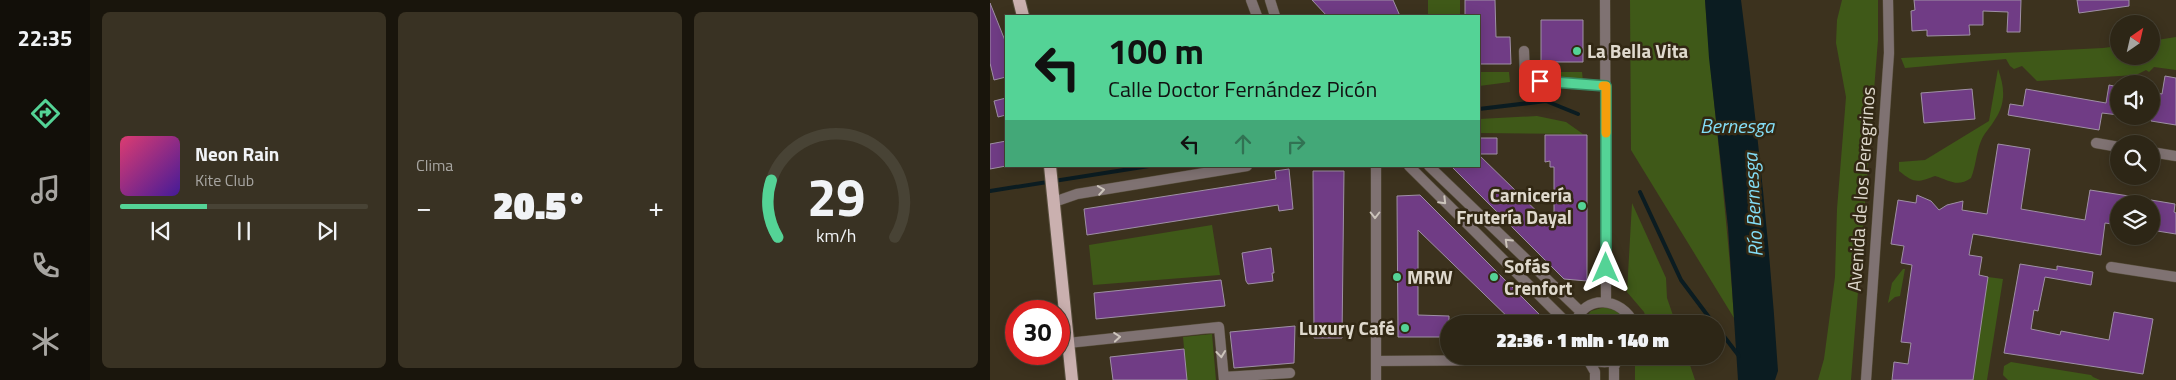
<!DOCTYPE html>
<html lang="es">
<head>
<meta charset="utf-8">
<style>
	body { margin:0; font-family:"Titillium Web",sans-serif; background:#393223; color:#f1f3f6; height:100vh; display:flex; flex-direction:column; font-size:19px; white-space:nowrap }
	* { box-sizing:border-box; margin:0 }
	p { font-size:16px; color:#a7a5a1 }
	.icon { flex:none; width:28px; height:28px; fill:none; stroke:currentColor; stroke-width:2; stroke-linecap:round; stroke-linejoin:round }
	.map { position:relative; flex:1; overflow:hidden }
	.sheet { display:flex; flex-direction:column; gap:12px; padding:12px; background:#19150c; width:900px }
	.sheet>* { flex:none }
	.guide { position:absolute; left:15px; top:15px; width:475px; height:152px; border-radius:0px; box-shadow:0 2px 12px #0003,0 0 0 1px #484335; background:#54d396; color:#111; overflow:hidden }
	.needle { width:32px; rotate:34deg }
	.fabs { position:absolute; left:1120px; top:15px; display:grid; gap:10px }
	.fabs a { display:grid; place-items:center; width:50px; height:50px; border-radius:50%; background:#2d2616; box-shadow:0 2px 12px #0003,0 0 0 1px #484335; font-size:25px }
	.speed { position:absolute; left:15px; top:300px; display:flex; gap:10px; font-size:25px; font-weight:700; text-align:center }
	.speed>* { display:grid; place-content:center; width:65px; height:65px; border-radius:50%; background:#2d2616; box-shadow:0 2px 12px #0003,0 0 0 1px #484335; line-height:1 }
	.speed .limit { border:8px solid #d22; background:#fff; color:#111 }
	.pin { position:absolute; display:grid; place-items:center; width:42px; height:42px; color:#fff; margin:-21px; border-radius:10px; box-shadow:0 2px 8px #0006 }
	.me { position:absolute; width:55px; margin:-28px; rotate:0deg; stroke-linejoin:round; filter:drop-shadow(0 0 4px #0008) }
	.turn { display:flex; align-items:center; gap:18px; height:105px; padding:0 20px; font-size:22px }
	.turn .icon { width:65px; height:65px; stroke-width:2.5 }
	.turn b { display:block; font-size:35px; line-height:42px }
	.lanes { display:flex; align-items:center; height:48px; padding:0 20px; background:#0003; justify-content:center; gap:25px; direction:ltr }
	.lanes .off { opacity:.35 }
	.big { font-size:38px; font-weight:800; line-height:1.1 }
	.sheet .tile { flex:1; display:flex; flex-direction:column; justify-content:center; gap:8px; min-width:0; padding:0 18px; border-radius:8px; background:#393223 }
	.sheet .dial { align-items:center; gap:0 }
	.dial svg { height:130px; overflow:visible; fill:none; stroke:#484335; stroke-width:7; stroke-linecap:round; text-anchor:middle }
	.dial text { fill:#f1f3f6; stroke:none }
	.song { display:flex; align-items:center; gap:15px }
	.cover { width:60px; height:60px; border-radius:8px; background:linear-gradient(135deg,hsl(340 70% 55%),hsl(260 70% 35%)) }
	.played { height:5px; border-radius:2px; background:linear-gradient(90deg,#54d396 35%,#484335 35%) }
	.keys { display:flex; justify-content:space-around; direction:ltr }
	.heat { display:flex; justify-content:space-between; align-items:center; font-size:28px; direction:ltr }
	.sheet .tiles { flex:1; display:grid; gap:12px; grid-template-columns:repeat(3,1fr) }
	.trip { position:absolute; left:450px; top:315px; width:285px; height:50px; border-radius:25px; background:#2d2616; box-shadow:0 2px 12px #0003,0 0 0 1px #484335; font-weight:800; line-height:50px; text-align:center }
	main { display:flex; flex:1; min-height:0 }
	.menu { display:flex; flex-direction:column; width:90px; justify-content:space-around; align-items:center; background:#120f09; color:#a7a5a1 }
	.menu .icon { width:35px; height:35px }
	.menu .current { color:#54d396 }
	.menu b { font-size:22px; color:#f1f3f6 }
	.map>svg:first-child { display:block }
	.green { fill:#3f5918 }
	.water { fill:#0b1c21 }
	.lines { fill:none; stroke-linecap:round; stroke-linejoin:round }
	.stream { stroke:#0b1c21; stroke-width:4 }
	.building { fill:#703c85; stroke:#9f90a5 }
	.street-casing { stroke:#59503e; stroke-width:11 }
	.primary-casing { stroke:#59503e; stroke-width:14 }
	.street { stroke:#7f7272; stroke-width:10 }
	.primary { stroke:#cab0af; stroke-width:12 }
	.oneway { stroke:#ccc4bb }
	.route-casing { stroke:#378962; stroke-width:12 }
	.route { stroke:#54d396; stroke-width:9 }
	.slow { stroke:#f59e0b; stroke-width:9 }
	.poi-dot { fill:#54d396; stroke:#322814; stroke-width:2 }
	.labels { text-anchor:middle; stroke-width:5; stroke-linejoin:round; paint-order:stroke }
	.poi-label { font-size:19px; font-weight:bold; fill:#dfd9cd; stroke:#322814; text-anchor:start }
	.street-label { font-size:19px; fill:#dfd9cd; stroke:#322814 }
	.water-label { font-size:20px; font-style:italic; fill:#83ddf6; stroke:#322814 }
</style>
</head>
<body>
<main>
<nav class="menu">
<b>22:35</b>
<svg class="icon current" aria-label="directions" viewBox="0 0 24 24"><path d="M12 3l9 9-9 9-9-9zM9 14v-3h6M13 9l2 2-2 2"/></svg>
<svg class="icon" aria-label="music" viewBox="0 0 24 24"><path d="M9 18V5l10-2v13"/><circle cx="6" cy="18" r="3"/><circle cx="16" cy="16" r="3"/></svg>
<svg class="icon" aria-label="phone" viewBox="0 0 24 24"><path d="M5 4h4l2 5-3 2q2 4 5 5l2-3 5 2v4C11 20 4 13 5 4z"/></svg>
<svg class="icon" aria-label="climate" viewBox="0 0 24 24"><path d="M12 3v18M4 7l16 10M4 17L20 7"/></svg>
</nav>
<section class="sheet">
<div class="tiles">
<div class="tile">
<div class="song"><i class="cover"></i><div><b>Neon Rain</b><p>Kite Club</p></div></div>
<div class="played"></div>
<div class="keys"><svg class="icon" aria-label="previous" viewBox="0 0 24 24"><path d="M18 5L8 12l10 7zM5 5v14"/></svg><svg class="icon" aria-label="pause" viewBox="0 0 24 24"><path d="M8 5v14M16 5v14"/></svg><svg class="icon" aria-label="next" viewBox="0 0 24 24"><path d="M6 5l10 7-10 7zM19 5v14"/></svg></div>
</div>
<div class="tile"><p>Clima</p>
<div class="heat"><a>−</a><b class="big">20.5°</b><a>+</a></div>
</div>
<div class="tile dial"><svg viewBox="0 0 100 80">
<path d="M14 69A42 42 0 1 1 86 69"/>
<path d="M14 69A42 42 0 0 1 10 34" stroke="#54d396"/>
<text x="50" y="56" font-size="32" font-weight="700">29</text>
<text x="50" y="72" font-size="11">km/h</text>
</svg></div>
</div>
</section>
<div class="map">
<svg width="1186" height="380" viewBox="0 0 1186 380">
	<rect width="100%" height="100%" fill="#3c321e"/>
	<path class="green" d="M438 0H470V16H438Z
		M640 0H715C723 106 737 212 744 318L641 150Z
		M852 0H888V40L861 380H828L834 359 845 277 847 209 856 97 846 43 847 20Z
		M1186 37V70L1164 67 1159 72 1156 70 1146 75 1047 81 1032 66 1024 69 1020 66 1016 59 915 68 911 58 1113 48 1129 46V56H1161V41Z
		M1008 69C1015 88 1016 104 1004 121 1000 128 994 133 991 141 986 153 986 166 981 178 967 188 959 180 945 176 927 183 924 183 909 171V162L935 160 999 121Z
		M489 72H519L520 82 489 86Z
		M540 72H592L593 81 541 74Z
		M547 116 576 122 593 134 489 133V119Z
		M642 203 676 278 677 298 686 324H658L654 312 637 292Z
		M222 225 230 275 103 285 99 245Z
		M913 269H915L910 296 905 297 898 303 902 283Z
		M998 277 1013 279 997 380H983Z
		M615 307 629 312 637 324H591L601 311Z
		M222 334 226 380H197L193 337Z
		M650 356H697L705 380H645V363Z
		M1021 362 1101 375 1103 377 1110 380H1018L1013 375 1014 366Z"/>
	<path class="water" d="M715 0H751C767 124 780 247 788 371L785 380H748L738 227 719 58Z"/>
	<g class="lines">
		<path class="stream" d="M489 109 556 101 588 114
			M0 191 159 166
			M650 192 691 280 724 324
			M726 326 749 356"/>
	</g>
	<path class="building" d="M322 0H403L410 16H337Z
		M475 0H505L506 37H520L521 64H489V16H475Z
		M924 0H1031L1030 32H1017L1018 12 993 11V25H979L980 35 937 36V30L922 31 921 11 925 10Z
		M1087 0H1139V6L1089 13Z
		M0 3 16 43V77L4 80 0 63Z
		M551 20H593V62H551Z
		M1175 76 1186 78V125L1161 121V92L1172 94Z
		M1119 85 1129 87V115L1112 113 1109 130 1018 115 1020 104 1033 106 1036 89 1116 103Z
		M982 89 985 119 934 123 931 93Z
		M16 98V115L8 117 4 101Z
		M555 135H597V281L574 279 461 166H489V155L564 228V167H560V161L555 162Z
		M489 138H507V154H489Z
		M16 141V166L0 169V144Z
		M1008 144 1040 149 1031 209 1095 220 1100 190 1152 198 1151 204H1129V225L1115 223 1111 255 983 234 979 255 992 257 989 275 998 277 983 380H902L904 362 918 364 921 343 911 342 922 265 911 263 914 246 901 244 908 200 926 203 927 195 941 201 949 210 957 205 973 201 972 210 997 214Z
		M299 169 303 209 289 211 288 205 97 235 94 209 286 179 285 171Z
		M323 171H354L352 338H324Z
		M430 195 549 314V324H525L428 230V315L459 316V337H408L407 196Z
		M1161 200 1185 204 1184 212 1186 213V234L1161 230Z
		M281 248 284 273H282L283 281 258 284 256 281 252 253Z
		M1030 264 1067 270V266L1103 272 1101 285 1055 277 1048 311 1044 310 1041 329 1070 335 1071 331 1119 340 1124 312 1163 319 1153 374 1014 353Z
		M231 280 235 306 106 319 104 293Z
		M305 326 304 363 244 368 240 332Z
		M194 349 197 380H123L120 357Z"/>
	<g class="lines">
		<g class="street-casing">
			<path id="street" d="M261 0 267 16
				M280 0 285 16
				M615 0 616 302
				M534 51 535 79 616 86
				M1106 143 1129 147
				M1161 152 1186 156
				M386 166V380
				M419 166 578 324
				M439 166 591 312
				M64 202 87 194 257 166
				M1121 267 1186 277
				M585 324C594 293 632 297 644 324
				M78 343 229 327 234 380
				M595 356C608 364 620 365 633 356
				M597 358 605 372V380
				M386 361 541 360
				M234 377 300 373
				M624 380V367L627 360
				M876 380 899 53 898 0"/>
		</g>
		<g class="primary-casing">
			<path id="primary" d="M29 0 33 16
				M60 166 82 380"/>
		</g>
		<use href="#street" class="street"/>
		<use href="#primary" class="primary"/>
	</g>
	<defs><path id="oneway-chevron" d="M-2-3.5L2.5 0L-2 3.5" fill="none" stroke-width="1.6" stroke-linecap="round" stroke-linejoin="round" transform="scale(1.25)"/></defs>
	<g class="oneway">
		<use href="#oneway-chevron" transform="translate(111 190) rotate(-9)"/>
		<use href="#oneway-chevron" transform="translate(453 201) rotate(45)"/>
		<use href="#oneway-chevron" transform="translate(385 215) rotate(90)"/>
		<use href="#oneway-chevron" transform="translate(518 242) rotate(-136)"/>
		<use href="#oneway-chevron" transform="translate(127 337) rotate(-5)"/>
		<use href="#oneway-chevron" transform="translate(231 354) rotate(84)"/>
	</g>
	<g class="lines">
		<g class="route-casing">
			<path id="route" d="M550 81 616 86V268"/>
		</g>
		<use href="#route" class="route"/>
		<path class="slow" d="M613 86H616V133"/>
	</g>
	<g class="poi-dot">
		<circle cx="587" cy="51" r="5"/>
		<circle cx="592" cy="206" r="5"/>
		<circle cx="407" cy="277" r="5"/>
		<circle cx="504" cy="277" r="5"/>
		<circle cx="415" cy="328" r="5"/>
	</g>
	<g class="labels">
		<g class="poi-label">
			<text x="597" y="58">La Bella Vita</text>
			<text x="582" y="202" text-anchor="end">Carnicería<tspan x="582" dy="22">Frutería Dayal</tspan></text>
			<text x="514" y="273">Sofás<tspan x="514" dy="22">Crenfort</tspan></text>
			<text x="417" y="284">MRW</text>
			<text x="405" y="335" text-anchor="end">Luxury Café</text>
		</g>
		<g class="street-label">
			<text transform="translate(871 189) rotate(-86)" y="7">Avenida de los Peregrinos</text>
		</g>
		<g class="water-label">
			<text x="747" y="133">Bernesga</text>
			<text transform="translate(763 205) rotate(-93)" y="7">Río Bernesga</text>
		</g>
	</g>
</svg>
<div class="fabs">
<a><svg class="needle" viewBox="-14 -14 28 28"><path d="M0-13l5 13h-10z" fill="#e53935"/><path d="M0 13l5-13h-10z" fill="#a7a5a1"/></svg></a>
<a><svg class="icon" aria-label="sound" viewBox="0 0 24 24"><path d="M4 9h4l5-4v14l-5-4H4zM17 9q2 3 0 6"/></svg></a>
<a><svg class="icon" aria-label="search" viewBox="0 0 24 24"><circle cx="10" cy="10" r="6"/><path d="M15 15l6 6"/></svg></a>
<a><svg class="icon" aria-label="layers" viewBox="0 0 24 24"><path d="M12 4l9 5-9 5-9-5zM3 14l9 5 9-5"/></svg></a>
</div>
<div class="speed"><div class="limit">30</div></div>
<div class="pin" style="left:550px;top:81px;background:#d93025"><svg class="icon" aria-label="arrive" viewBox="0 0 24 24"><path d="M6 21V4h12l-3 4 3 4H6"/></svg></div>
<svg class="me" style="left:616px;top:268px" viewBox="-20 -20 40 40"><path d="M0-17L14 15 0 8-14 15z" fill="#54d396" stroke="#fff" stroke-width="4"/></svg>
<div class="trip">22:36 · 1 min · 140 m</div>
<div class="guide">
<div class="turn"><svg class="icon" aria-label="left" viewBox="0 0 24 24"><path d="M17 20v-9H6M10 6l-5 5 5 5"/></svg><div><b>100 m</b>Calle Doctor Fernández Picón</div></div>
<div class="lanes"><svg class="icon" aria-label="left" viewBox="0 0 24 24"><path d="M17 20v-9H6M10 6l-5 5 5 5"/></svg><svg class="icon off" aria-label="ahead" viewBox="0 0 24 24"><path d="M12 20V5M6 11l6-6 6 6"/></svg><svg class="icon off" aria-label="right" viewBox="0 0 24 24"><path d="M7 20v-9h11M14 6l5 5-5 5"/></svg></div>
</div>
</div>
</main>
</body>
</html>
